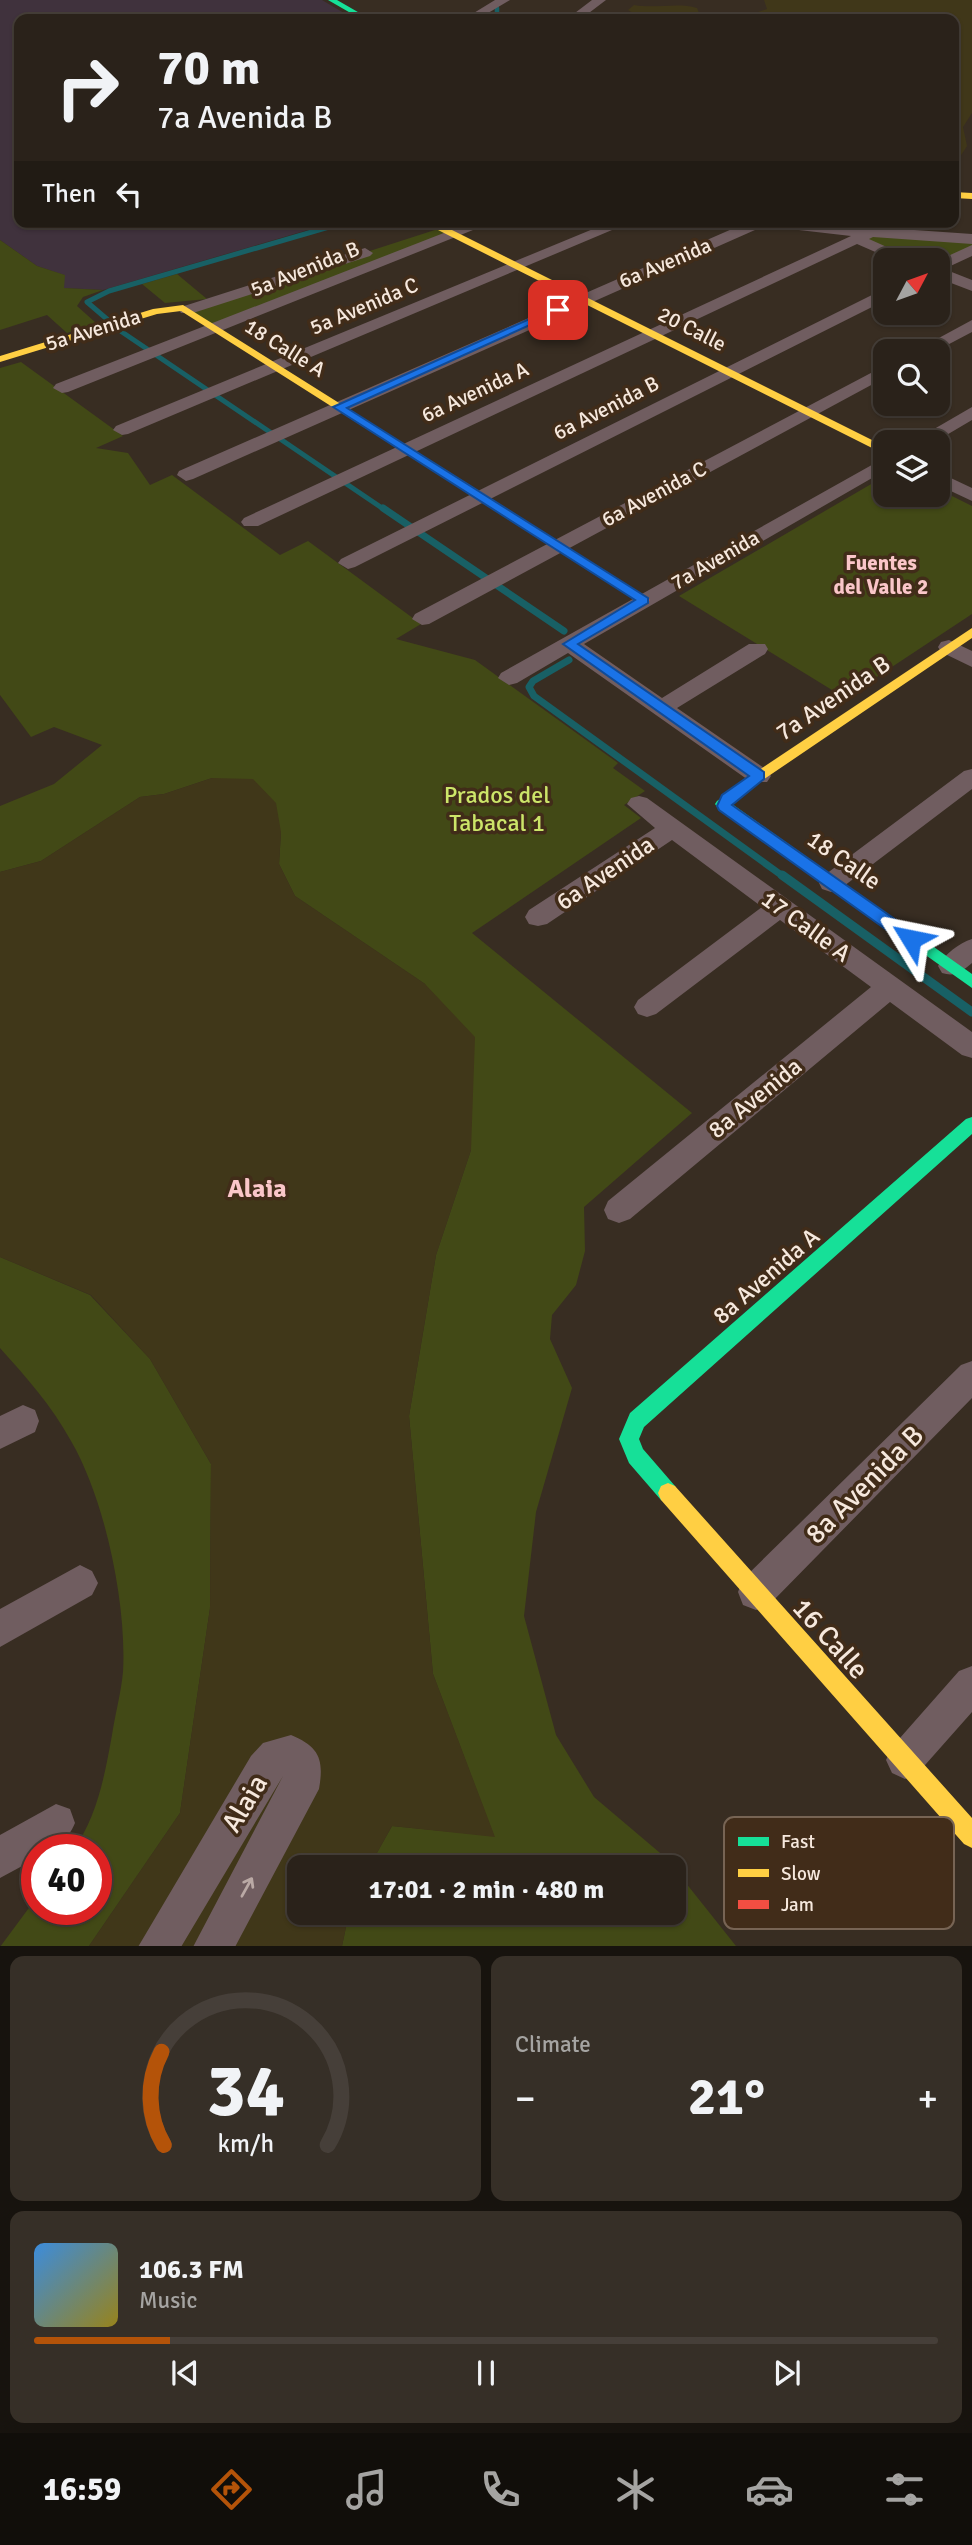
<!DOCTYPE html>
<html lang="en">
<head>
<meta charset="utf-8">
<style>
	body { margin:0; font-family:Signika,sans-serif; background:#362f27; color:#f1f3f6; height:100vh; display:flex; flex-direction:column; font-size:26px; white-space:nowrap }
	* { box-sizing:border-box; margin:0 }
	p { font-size:23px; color:#a5a4a2 }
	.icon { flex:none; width:38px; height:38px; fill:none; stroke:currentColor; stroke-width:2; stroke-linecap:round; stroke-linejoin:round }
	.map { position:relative; height:1946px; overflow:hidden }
	.sheet { display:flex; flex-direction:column; gap:10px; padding:10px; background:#17130e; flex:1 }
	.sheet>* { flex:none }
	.top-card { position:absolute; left:14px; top:14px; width:945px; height:214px; border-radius:14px; box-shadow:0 2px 5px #0004,0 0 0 2px #463f39; background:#2a221a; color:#f1f3f6; overflow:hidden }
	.needle { width:46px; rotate:49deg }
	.buttons { position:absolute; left:873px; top:248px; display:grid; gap:14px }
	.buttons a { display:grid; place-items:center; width:77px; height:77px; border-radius:14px; background:#2a221a; box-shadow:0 2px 5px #0004,0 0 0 2px #463f39; font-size:35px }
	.speed { position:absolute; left:21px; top:1834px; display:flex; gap:14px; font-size:35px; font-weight:700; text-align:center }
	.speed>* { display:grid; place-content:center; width:91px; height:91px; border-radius:50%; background:#2a221a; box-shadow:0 2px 5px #0004,0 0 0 2px #463f39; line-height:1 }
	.speed .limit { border:10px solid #d22; background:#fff; color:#111 }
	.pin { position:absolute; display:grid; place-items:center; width:60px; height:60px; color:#fff; margin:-30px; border-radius:14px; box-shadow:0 4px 10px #0006 }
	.me { position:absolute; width:77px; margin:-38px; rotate:305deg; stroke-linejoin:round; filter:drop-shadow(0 0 5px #0008) }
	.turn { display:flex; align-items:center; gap:24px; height:147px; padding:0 28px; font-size:32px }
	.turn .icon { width:91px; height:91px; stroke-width:2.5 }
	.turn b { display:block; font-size:49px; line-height:60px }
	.then { display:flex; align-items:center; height:66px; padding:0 28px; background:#0003; gap:14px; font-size:26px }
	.big { font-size:52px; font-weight:700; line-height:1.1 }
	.sheet .card { flex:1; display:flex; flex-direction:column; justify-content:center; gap:10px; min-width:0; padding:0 24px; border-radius:14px; background:#362f27 }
	.sheet .dial { align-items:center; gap:0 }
	.dial svg { height:182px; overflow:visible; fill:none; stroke:#463f39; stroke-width:7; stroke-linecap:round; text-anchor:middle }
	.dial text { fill:#f1f3f6; stroke:none }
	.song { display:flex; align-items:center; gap:21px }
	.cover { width:84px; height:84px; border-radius:10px; background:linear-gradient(135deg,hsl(210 70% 55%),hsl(50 70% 35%)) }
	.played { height:7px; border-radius:4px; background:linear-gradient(90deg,#b45309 15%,#463f39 15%) }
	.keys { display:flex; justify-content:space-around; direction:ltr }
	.heat { display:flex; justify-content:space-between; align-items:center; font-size:38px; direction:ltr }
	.sheet .tiles { flex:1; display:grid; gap:10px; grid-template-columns:1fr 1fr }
	.card:last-child { grid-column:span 2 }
	.trip { position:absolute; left:287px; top:1855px; width:399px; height:70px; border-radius:14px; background:#2a221a; box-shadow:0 2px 5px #0004,0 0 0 2px #463f39; font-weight:700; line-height:70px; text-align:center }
	.dock { display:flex; height:112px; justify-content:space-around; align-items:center; background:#110e0a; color:#a5a4a2 }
	.dock .icon { width:49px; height:49px }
	.dock .active { color:#b45309 }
	.dock b { font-size:32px; color:#f1f3f6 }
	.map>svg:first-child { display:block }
	.industrial { fill:#40323d }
	.green { fill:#424916 }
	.sand { fill:#403719 }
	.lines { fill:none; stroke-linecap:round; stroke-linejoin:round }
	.stream-far3 { stroke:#186065; stroke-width:4.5 }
	.stream-far2 { stroke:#186065; stroke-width:5 }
	.stream-far1 { stroke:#186065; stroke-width:7 }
	.stream { stroke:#186065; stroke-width:9 }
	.street { fill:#705d60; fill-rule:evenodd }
	.fast { fill:#16e098; fill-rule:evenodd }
	.slow { fill:#ffcf43; fill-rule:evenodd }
	.jam { fill:#f24e42; fill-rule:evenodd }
	.oneway { stroke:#baa9a5 }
	.route { fill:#1a73e8; stroke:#114b97; stroke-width:2 }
	.labels { text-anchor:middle; stroke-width:7; stroke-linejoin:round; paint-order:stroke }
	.far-street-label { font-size:21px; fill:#f6e8dd; stroke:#412c19 }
	.far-neighbourhood-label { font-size:21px; font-weight:bold; fill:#fac6c9; stroke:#412c19 }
	.street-label { font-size:24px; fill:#f6e8dd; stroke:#412c19 }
	.park-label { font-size:24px; fill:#cce569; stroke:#412c19 }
	.neighbourhood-label { font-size:26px; font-weight:bold; fill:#fac6c9; stroke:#412c19 }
	.near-street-label { font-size:28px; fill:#f6e8dd; stroke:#412c19 }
	.key { fill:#412c19; stroke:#776454; stroke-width:2 }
	.key-label { font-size:19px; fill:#f6e8dd }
</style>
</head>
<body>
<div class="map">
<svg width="972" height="1947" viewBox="0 0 972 1947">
	<rect width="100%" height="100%" fill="#382d22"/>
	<path class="industrial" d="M0 0H322L354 19H19V222H335L103 290 63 288 64 275 37 266 0 240Z"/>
	<path class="green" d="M441 228 454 235 216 329 187 310Z
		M871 232 972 239V250C918 267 908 260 857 239Z
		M0 240 37 266 65 275 64 288 103 290 83 297 77 306 96 323 67 333 47 315 0 330Z
		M177 274 207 299 165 303 142 284Z
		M21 362 123 436 96 448 128 453 150 485 172 475 280 555 308 541 421 624 396 639 475 660 618 763 613 768 645 791 624 805 641 818 472 933 692 1113 584 1207 585 1251 576 1285 552 1315 550 1339 572 1388 536 1512 524 1616 556 1735 594 1797 666 1858 736 1946H342L349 1913H674V1867H369L392 1826 494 1836 433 1674 409 1416 436 1255 471 1150 425 984 295 896 279 864 281 832 212 778 164 794 140 797 41 861 0 872V806L54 784 102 745 54 727 31 737 0 695V368Z
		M885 476 886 495H938V489L972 506V614L845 698 679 596Z
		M0 1257 90 1295 150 1359 211 1464 210 1608 180 1813 89 1946 0 1947 37 1897V1909H96V1850H73C97 1818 105 1774 112 1735 115 1715 121 1693 123 1672 127 1605 105 1499 71 1441 52 1406 26 1377 0 1348Z"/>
	<path class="sand" d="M764 0H972V113L963 127 967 146 954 166V19H714H737L767 9Z
		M634 5C655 9 678 2 697 8L699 13 712 19H643L628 10Z
		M212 778 253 779 276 803 281 832 279 864 295 896 425 984 475 1037 471 1150 436 1255 409 1416 433 1674 495 1837 392 1826 369 1867H299V1913H349L342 1946H89L180 1813 210 1608 211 1464 150 1359 91 1295 0 1257V872L41 861 140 797 164 794Z"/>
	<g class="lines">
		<path class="stream-far3" d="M497 8V19
			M338 224 348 222"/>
		<path class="stream-far2" d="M346 222 109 291 87 302 122 332 385 510"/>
		<path class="stream-far1" d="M383 508 564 631
			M569 660 533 681 529 687 534 696 784 877"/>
		<path class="stream" d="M782 875 972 1012"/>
		<path class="street" d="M495 0H510L478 19H464Z
			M592 0H606L581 19H567Z
			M472 222H493L68 392 62 393 53 388 56 384Z
			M610 222H631L128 434 122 435 113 430 116 426Z
			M748 222H799L972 234V244L873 237 869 239 918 261H896L857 244 258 526H244L241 522 244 518 851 236 764 226 193 479 186 481 177 475 179 471Z
			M972 245V256L944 269 972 280V291L938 278 937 261Z
			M365 248 373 253 370 256 193 313H181L179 310 181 307Z
			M886 288V300L355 567 348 569 338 563 341 559Z
			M972 320V332L934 352H913Z
			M886 365V377L429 624 422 625 412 619 415 614Z
			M972 407V420L933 443H910Z
			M886 457V470L584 644 662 698 749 644H765L768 649 765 654 677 708 767 770 771 776 767 782H751L568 653 517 683 509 685 498 678 501 673Z
			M938 472 972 488V501L938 485Z
			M949 640 972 651V667L941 652 938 647 941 642Z
			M972 769V789L840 889 831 892 822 889 819 883 822 877 964 771Z
			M639 796 647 798 972 1032V1058L962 1055 890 1002 630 1219 619 1223 608 1219 604 1210 608 1201 871 987 780 920 656 1014 647 1017 638 1014 634 1007 638 1000 762 907 672 840 547 924 538 926 529 924 525 917 529 910 655 828 627 804 631 798Z
			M972 939V963C961 972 955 977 942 973L938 966C945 954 959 943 972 939Z
			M972 1361V1398L769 1605 756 1610 743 1605 738 1592 743 1579 961 1365Z
			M23 1405 35 1410 39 1421 35 1432 0 1449V1416Z
			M80 1565 92 1571 98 1583 92 1595 0 1647V1609Z
			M972 1666V1712L918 1773 905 1779 892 1773 886 1760 892 1747 959 1671Z
			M291 1735C320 1747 324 1760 319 1789L235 1947H193L283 1776 181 1947H138L251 1756 263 1743Z
			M56 1804 70 1809 75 1823C68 1840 56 1850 37 1850V1858L0 1878V1835Z"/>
		<path class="fast" d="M328 0H337L370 19H361Z
			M749 778 754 780 756 783 754 786 732 804 972 974V988L717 807 715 804 717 801Z
			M972 1117V1134L644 1427 639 1439 643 1449 675 1486 678 1493 675 1500 668 1503 661 1500 629 1463 619 1439 630 1413 966 1119Z"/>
		<path class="slow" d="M954 192 972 193V199L954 198Z
			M438 226H444L886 447V455L438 230Z
			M183 305 487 496 489 498 479 500 181 311 157 314 0 362V356L153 309Z
			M972 628V638L754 786H744L742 783 744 780Z
			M668 1483 675 1486 972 1818V1848L964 1844 661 1500 658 1493 661 1486Z"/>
		<path class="jam" d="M483 495 487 496 650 600 644 604 640 603 479 500 477 498Z"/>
	</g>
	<defs><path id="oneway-shaft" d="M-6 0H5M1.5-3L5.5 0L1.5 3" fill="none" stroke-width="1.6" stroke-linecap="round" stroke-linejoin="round" transform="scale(1.75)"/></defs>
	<use class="oneway" href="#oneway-shaft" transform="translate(247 1887) rotate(-61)"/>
	<path class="route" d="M554 308 563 310 347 408 648 598V603L578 644 764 772V779L732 805 916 934V943H905L719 810 717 806 722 795 749 776 563 644 635 600 333 407Z"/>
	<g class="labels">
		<g class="far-street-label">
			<text transform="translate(665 263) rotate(-23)" y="7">6a Avenida</text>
			<text transform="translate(305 269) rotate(-22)" y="7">5a Avenida B</text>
			<text transform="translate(364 306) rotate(-23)" y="7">5a Avenida C</text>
			<text transform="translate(692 329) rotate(27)" y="7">20 Calle</text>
			<text transform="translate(93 330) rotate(-17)" y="7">5a Avenida</text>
			<text transform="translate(285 348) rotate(32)" y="7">18 Calle A</text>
			<text transform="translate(475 392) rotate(-25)" y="7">6a Avenida A</text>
			<text transform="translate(606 408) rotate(-27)" y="7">6a Avenida B</text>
			<text transform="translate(654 494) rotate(-28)" y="7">6a Avenida C</text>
			<text transform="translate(715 560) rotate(-30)" y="7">7a Avenida</text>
		</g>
		<g class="far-neighbourhood-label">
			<text x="881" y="570">Fuentes<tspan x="881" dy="24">del Valle 2</tspan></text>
		</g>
		<g class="street-label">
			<text transform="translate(833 698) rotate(-34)" y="8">7a Avenida B</text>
			<text transform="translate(844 860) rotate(35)" y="8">18 Calle</text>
			<text transform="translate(605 873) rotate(-34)" y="8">6a Avenida</text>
			<text transform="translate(806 926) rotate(36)" y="8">17 Calle A</text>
			<text transform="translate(755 1098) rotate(-39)" y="8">8a Avenida</text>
			<text transform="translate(766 1276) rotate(-41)" y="8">8a Avenida A</text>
		</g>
		<g class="park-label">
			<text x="497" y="803">Prados del<tspan x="497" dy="28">Tabacal 1</tspan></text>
		</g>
		<g class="neighbourhood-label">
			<text x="257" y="1197">Alaia</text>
		</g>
		<g class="near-street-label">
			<text transform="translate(864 1484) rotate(-45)" y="10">8a Avenida B</text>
			<text transform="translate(831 1638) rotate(48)" y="10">16 Calle</text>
			<text transform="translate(244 1803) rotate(-59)" y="10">Alaia</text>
		</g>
	</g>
	<rect x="724" y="1817" width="230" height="112" rx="10" class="key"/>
	<rect x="738" y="1837" width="31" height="9" fill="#16e098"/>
	<rect x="738" y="1869" width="31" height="8" fill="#ffcf43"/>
	<rect x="738" y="1900" width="31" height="9" fill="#f24e42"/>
	<g class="key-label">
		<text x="781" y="1848">Fast</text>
		<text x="781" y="1880">Slow</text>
		<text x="781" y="1911">Jam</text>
	</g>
</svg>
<div class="buttons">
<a><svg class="needle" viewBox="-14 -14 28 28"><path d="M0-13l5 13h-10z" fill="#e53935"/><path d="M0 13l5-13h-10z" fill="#a5a4a2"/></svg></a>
<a><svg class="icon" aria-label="search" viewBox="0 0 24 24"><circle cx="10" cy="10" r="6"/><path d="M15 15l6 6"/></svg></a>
<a><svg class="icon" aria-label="layers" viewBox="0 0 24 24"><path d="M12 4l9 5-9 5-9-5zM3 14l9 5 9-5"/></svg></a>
</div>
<div class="speed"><div class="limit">40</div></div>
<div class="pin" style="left:558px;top:310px;background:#d93025"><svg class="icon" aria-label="arrive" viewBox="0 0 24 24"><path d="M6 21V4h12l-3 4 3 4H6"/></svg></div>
<svg class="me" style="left:911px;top:939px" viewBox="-20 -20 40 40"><path d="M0-17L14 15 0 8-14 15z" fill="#1a73e8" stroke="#fff" stroke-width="4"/></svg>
<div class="trip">17:01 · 2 min · 480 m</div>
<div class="top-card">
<div class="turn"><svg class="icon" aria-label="right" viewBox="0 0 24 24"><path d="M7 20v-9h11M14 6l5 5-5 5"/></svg><div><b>70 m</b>7a Avenida B</div></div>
<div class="then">Then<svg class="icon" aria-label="left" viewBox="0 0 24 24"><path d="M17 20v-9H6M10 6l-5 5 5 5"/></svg></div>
</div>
</div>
<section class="sheet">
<div class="tiles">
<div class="card dial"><svg viewBox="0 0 100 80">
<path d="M14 69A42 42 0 1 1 86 69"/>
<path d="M14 69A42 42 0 0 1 13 28" stroke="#b45309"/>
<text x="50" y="56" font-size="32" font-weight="700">34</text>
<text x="50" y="72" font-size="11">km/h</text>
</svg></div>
<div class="card"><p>Climate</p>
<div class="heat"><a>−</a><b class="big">21°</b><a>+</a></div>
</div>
<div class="card">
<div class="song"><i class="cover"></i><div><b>106.3 FM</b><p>Music</p></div></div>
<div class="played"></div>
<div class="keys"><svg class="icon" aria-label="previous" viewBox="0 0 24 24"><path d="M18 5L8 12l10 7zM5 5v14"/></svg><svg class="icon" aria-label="pause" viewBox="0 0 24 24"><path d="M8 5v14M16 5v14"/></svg><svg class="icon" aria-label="next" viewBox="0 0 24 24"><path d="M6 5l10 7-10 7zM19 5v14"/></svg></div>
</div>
</div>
</section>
<nav class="dock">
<b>16:59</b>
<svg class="icon active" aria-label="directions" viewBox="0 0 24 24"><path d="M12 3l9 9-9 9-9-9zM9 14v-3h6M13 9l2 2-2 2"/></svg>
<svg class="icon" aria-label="music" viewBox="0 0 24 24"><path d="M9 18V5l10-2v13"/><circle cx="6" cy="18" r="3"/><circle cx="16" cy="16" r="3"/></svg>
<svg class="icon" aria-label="phone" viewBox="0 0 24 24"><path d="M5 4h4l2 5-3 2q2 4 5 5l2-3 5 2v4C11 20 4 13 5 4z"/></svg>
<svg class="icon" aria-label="climate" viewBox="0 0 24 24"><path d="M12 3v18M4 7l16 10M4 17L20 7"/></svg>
<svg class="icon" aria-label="car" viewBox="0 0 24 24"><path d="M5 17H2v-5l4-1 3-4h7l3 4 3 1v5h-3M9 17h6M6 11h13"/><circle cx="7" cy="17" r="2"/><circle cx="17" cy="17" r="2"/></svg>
<svg class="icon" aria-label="filters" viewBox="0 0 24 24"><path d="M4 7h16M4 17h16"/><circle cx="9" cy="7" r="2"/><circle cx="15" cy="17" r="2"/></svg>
</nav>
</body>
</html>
